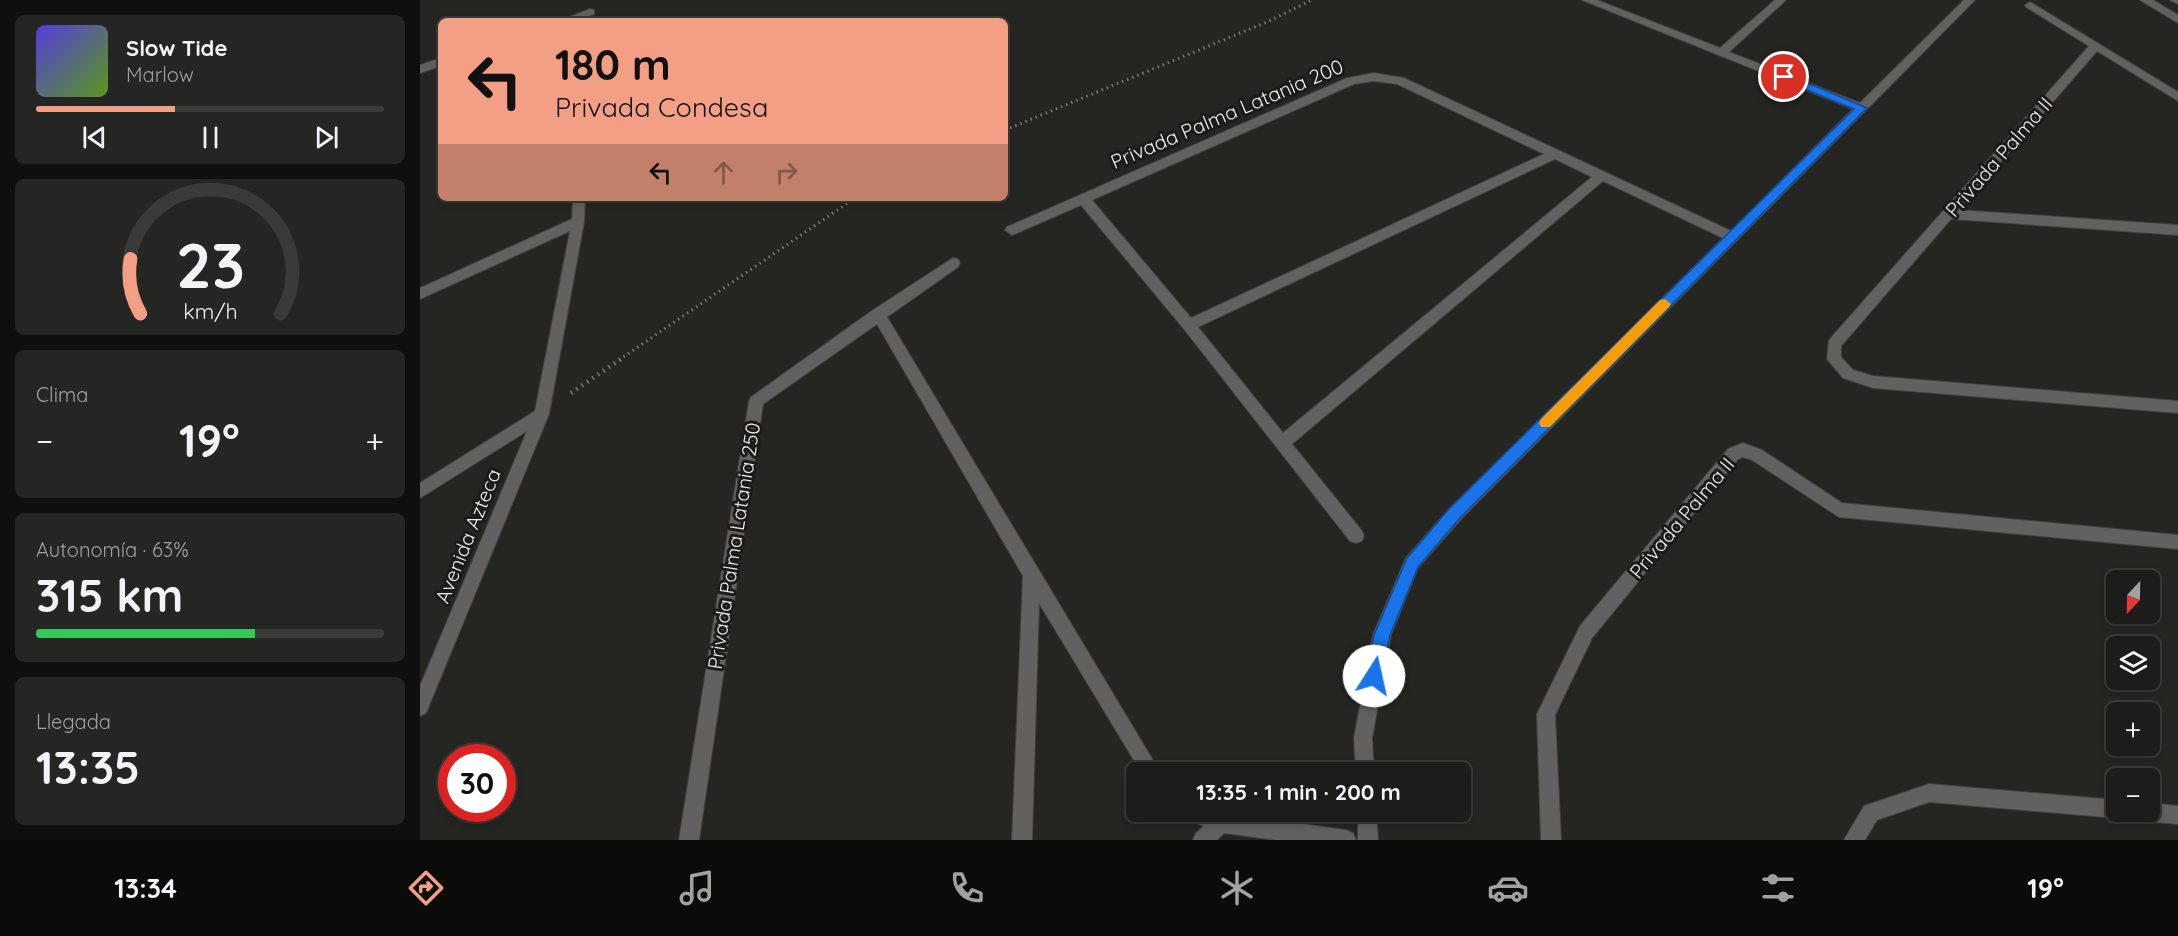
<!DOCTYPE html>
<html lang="es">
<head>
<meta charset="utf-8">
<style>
	body { margin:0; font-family:Quicksand,sans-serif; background:#252523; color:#f1f3f6; height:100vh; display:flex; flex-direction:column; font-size:22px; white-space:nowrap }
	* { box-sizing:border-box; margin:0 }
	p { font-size:20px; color:#a0a1a2 }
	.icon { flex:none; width:33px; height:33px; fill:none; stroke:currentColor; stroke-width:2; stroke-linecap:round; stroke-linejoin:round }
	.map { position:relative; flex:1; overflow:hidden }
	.details { display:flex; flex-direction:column; gap:15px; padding:15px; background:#0f0f0e; width:420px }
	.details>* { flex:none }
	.guide { position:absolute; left:18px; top:18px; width:570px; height:183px; border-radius:9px; box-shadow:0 3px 9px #0003,0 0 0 2px #3a3a39; background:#f39f85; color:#111; overflow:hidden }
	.needle { width:39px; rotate:202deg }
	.fabs { position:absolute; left:1686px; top:570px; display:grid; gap:12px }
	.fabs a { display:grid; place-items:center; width:54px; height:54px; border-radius:9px; background:#1c1c1a; box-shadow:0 3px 9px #0003,0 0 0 2px #3a3a39; font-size:30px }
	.speed { position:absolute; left:18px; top:744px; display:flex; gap:12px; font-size:30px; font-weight:700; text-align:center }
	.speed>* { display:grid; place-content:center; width:78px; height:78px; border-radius:50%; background:#1c1c1a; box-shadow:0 3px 9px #0003,0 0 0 2px #3a3a39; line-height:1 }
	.speed .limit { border:9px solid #d22; background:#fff; color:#111 }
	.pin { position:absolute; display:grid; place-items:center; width:51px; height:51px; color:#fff; margin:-26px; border:3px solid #fff; border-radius:50%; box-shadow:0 2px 6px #0007 }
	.me { position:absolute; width:66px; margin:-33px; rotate:10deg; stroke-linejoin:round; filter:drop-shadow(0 0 4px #0008) }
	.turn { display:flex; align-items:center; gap:21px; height:126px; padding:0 18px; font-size:27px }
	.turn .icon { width:78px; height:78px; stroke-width:2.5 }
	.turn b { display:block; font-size:42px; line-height:51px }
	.lanes { display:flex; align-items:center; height:57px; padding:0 18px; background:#0003; justify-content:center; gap:30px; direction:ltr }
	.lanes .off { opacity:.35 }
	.big { font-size:45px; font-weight:800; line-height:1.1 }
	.details .widget { flex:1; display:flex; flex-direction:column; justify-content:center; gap:9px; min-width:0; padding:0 21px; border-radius:9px; background:#252523 }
	.details .dial { align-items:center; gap:0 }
	.dial svg { height:156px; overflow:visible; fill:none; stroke:#3a3a39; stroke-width:7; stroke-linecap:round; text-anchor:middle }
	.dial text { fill:#f1f3f6; stroke:none }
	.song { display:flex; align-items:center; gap:18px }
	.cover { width:72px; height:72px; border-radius:9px; background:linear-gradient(135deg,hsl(250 70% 55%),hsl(90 70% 35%)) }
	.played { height:6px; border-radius:3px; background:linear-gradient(90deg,#f39f85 40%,#3a3a39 40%) }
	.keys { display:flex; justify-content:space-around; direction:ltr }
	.heat { display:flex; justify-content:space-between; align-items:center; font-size:33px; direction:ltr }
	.charge { height:9px; border-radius:4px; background:linear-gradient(90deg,#34c759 63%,#3a3a39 0) }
	.trip { position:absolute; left:706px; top:762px; width:345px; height:60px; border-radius:9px; background:#1c1c1a; box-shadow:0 3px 9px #0003,0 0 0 2px #3a3a39; font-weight:800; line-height:60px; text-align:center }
	.tabs { display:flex; height:96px; justify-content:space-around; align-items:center; background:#0b0b0a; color:#a0a1a2 }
	.tabs .icon { width:42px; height:42px }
	.tabs .active { color:#f39f85 }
	.tabs b { font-size:27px; color:#f1f3f6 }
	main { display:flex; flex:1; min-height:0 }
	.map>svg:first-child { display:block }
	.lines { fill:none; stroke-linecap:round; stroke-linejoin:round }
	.minor-casing { stroke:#41413e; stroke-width:2 }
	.path-far1 { stroke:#777775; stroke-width:3; stroke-dasharray:1.5 4; stroke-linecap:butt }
	.path { stroke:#777775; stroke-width:4.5; stroke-dasharray:1.5 5; stroke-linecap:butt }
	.minor { fill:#626061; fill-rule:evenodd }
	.route { fill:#1a73e8; stroke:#114b97; stroke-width:1.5 }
	.slow { fill:#f59e0b }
	.labels { text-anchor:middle; stroke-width:6; stroke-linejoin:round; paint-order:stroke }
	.street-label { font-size:20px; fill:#ededeb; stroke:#1c1b19 }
</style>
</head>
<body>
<main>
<section class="details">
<div class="widget">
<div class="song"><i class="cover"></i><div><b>Slow Tide</b><p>Marlow</p></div></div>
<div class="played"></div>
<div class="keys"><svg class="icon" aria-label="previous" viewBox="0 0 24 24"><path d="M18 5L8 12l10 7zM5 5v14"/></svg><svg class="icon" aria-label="pause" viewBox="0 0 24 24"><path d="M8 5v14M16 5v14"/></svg><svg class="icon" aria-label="next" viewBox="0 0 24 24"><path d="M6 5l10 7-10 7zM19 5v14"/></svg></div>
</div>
<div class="widget dial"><svg viewBox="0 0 100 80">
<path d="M14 69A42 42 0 1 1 86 69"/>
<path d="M14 69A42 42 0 0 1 9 41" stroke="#f39f85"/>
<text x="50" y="56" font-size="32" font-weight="700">23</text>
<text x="50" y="72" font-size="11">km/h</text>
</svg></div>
<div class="widget"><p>Clima</p>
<div class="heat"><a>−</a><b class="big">19°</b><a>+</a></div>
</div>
<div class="widget"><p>Autonomía · 63%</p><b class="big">315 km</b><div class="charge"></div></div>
<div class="widget"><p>Llegada</p><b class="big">13:35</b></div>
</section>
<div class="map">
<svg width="1758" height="840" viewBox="0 0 1758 840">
	<rect width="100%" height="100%" fill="#252522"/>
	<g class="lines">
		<g class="minor-casing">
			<path id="minor" d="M1162 0H1177L1300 48 1355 0H1366L1309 52 1440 103 1544 0H1555L1041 519 998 568 971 635 952 738 954 772H936L934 738 953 635 986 558 1029 509 1303 238 1183 181 872 444 942 531 944 536 942 541 936 543 930 541 764 329 661 205 597 233 592 235 585 230 587 227 927 78 954 73 984 78 1311 231 1433 109ZM954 81 977 84 1124 154 771 318 672 200 934 84ZM1135 159 1172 177 863 433 778 327Z
				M1720 0H1733L1758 15V23Z
				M1750 0H1758V4Z
				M1610 2 1758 92V101L1677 51 1539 210 1758 225V235L1531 219 1421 346V357L1433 370 1453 376 1758 401V413L1453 388 1423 378 1407 359 1409 340 1669 46 1606 7 1605 5Z
				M170 9 174 10V14L155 21H139Z
				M21 58V66L0 73V65Z
				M153 198H165L164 222 129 414 6 713 0 716V686L107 431 0 498V483L115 411 150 231 0 299V288L152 219Z
				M533 258 538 259 540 263 538 267 467 317 740 772H721L619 603 612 840H592L603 576 457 324 343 404 279 840H259L329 401 331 397 453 310Z
				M1323 443 1342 450 1422 503 1758 535V549L1419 517 1332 460 1323 457 1318 459 1172 638 1135 715 1141 840H1121L1117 714 1120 708 1160 626 1308 449Z
				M1509 784 1696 800V812H1704L1703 816 1696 818 1509 802 1457 820 1445 840H1424L1444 806Z
				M1730 803 1758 806V824L1720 821 1713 819 1711 812H1730Z
				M765 812H796L926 830 933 833 936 840H856L804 833 797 840H773L776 833 784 826 767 819Z
				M938 812H956L958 840H938Z"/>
		</g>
		<path class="path-far1" d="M585 130 847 22 892 0
			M199 360 435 198"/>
		<path class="path" d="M151 393 201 359"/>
		<use href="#minor" class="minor"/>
	</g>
	<path class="route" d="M1364 73 1447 108 1040 518 998 567 970 635 960 682 954 684 949 682 946 676 954 635 987 558 1029 509 1434 109 1360 79 1359 77Z"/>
	<path class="slow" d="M1245 299 1251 304 1249 307 1130 427H1121L1119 423 1121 419 1240 300Z"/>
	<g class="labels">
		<g class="street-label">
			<text transform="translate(807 114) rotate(-23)" y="7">Privada Palma Latania 200</text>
			<text transform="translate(1579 157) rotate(-49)" y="7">Privada Palma II</text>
			<text transform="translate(1262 518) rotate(-50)" y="7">Privada Palma II</text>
			<text transform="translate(48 536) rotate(-68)" y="7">Avenida Azteca</text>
			<text transform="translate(314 546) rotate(-81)" y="7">Privada Palma Latania 250</text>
		</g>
	</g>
</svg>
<div class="fabs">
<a><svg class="needle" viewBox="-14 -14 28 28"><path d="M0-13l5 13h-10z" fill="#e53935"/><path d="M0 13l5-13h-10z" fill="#a0a1a2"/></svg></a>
<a><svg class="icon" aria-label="layers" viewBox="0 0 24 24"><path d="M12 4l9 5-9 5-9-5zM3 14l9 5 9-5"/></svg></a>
<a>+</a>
<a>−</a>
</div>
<div class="speed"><div class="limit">30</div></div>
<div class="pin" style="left:1364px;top:77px;background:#d93025"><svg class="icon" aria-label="arrive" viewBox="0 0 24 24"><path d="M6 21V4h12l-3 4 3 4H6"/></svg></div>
<svg class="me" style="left:954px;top:676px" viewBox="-20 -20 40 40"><circle r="19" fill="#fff"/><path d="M0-13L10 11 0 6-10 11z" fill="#1a73e8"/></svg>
<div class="trip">13:35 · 1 min · 200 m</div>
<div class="guide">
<div class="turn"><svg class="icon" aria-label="left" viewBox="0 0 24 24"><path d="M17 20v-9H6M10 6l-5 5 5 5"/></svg><div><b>180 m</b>Privada Condesa</div></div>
<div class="lanes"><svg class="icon" aria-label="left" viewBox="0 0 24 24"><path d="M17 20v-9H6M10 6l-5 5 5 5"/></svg><svg class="icon off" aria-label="ahead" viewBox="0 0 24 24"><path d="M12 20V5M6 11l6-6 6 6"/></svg><svg class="icon off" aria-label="right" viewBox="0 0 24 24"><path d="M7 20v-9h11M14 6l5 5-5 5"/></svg></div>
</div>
</div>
</main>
<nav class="tabs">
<b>13:34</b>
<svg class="icon active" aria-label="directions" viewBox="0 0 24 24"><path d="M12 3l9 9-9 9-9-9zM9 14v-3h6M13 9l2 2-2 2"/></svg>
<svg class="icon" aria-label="music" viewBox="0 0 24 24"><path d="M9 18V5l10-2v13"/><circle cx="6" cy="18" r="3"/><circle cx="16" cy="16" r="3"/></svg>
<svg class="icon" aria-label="phone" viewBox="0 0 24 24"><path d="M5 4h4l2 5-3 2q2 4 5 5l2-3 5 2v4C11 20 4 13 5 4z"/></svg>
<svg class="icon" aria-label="climate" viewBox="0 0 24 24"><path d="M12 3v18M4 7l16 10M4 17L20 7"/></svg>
<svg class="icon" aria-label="car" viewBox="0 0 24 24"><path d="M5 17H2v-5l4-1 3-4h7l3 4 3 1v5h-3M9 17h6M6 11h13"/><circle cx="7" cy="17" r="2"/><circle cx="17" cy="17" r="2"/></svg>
<svg class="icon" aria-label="filters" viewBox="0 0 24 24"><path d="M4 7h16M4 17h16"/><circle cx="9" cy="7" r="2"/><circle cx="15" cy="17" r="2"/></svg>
<b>19°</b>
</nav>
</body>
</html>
